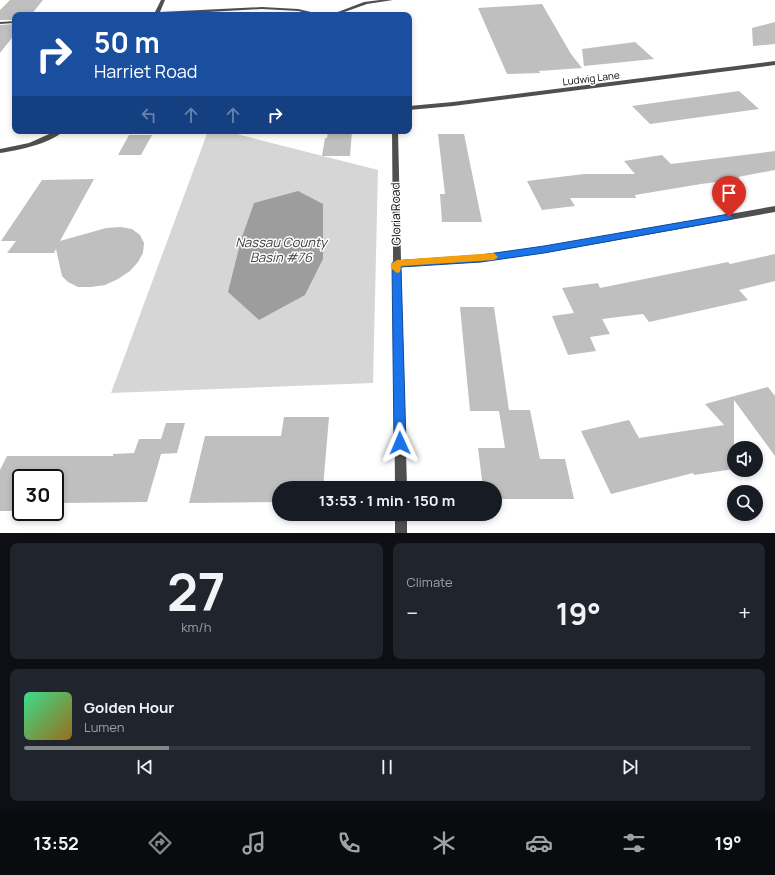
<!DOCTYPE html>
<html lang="en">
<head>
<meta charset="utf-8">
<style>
	body { margin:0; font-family:Manrope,sans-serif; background:#20242c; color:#f1f3f6; height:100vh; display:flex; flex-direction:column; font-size:15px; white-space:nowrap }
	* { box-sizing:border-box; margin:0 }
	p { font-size:13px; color:#9ea1a6 }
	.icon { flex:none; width:22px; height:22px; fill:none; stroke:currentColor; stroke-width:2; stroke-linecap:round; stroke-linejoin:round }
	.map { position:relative; height:533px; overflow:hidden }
	.sheet { display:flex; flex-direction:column; gap:10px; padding:10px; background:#0d0f14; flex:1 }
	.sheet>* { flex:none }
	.banner { position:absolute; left:12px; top:12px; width:400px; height:122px; border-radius:8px; box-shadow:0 2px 6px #0003; background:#1a4fa0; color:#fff; overflow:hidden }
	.tools { position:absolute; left:727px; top:441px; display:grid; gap:8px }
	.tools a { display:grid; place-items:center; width:36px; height:36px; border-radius:50%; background:#171b24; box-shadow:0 2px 6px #0003; font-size:20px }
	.speed { position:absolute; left:12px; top:469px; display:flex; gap:8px; font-size:20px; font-weight:700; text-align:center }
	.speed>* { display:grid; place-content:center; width:52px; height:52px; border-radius:50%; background:#171b24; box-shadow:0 2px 6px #0003; line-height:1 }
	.speed .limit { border:2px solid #111; border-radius:6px; background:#fff; color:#111 }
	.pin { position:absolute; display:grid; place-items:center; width:34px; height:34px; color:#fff; margin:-41px -17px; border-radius:50% 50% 50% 0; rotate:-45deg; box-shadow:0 0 4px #0007 }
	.pin .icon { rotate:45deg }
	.me { position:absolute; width:44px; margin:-22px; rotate:359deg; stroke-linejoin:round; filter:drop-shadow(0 0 3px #0008) }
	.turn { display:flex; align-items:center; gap:14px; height:84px; padding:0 16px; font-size:18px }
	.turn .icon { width:52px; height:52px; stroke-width:2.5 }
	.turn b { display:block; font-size:28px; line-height:34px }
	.lanes { display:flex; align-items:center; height:38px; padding:0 16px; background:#0003; justify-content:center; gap:20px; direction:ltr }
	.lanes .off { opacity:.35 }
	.big { font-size:30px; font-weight:700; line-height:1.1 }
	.sheet .tile { flex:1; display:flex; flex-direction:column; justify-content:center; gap:6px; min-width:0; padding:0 14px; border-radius:8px; background:#20242c }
	.sheet .dial { align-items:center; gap:0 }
	.dial b { font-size:52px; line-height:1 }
	.song { display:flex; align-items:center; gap:12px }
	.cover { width:48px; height:48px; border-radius:6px; background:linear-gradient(135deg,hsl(150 70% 55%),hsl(40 70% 35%)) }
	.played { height:4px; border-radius:2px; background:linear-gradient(90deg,#858687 20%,#363941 20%) }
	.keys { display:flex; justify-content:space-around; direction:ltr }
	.heat { display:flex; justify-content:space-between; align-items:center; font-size:22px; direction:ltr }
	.sheet .tiles { flex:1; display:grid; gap:10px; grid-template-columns:1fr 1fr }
	.tile:last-child { grid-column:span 2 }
	.trip { position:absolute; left:272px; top:481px; width:230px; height:40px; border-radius:20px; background:#171b24; box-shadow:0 2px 6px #0003; font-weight:700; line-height:40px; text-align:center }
	.tab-bar { display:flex; height:64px; justify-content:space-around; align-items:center; background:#090b0e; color:#9ea1a6 }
	.tab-bar .icon { width:28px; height:28px }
	.tab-bar .active { color:#858687 }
	.tab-bar b { font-size:18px; color:#f1f3f6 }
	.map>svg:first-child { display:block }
	.green { fill:#d6d6d6 }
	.water { fill:#9d9d9d }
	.building { fill:#bfbfbf }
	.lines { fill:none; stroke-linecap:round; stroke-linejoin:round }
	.minor { fill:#4f4f4f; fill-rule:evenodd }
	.route { fill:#1a73e8; stroke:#114b97 }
	.slow { fill:#f59e0b }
	.labels { text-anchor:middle; stroke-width:3; stroke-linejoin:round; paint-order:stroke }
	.far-street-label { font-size:10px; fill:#000; stroke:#fff }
	.street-label { font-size:12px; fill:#000; stroke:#fff }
	.water-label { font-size:13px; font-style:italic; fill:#3e3e3e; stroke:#fff }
</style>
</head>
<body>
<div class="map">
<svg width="775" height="533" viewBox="0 0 775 533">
	<rect width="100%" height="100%" fill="#fff"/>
	<path class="green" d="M208 131H225L378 170 373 383 111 393Z"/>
	<path class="water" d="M298 191 323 204V259L305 295 259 320 228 292 241 240 254 203Z"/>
	<path class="building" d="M10 0H43L31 15H15V20H0V10Z
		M542 4 571 54 582 68 539 71 540 73 507 74 478 8Z
		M775 22V44L753 46 752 28Z
		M15 24V34L0 53V25Z
		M635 42 654 59 584 66 582 49Z
		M739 91 759 109 650 124 632 106Z
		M328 131H352L350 156H322L325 138H327Z
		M438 134H464L482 222H442L440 194H445Z
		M129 135H152L141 155H118Z
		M775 151V170L738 177 740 179 701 184 635 195 636 198H570L575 206 542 210 527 181 584 174H635L624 161 662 155 671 164Z
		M94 179 60 241 106 228 120 227 132 229 140 235 144 243 143 253 138 262 130 271 118 279 105 285 91 287H78L68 282 62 276 56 249 54 253H7L16 241H1L42 180Z
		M775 254V281L739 290 748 300 649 322 643 314 602 319 610 334 590 337 596 351 568 355 552 316 574 313 562 288 598 283 600 288 728 262 730 264Z
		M460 307H494L509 410H530L540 459H565L574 499H495V488H483L478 448H505L499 411H470Z
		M768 387 775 396V456L734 400V469L694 475 693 473 611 494 581 431 629 420 639 438 724 425 705 404Z
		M284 417H329L323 488H279V502L189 503 205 436H281Z
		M166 423H185L177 453 161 454 147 502 63 503 60 511H55V478H21V511H0V470L7 456H113V454L134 453 139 439H161Z"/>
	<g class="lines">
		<path class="minor" d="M161 0H165L160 12 262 7 298 9 324 15H315L298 11 262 9 157 15H129L131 14 155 12Z
			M380 0H393L367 4 336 15H330L364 2Z
			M15 21V23L0 24V22Z
			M775 61V65L453 106 409 110V106L453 102Z
			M56 131H64C49 144 19 150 0 153V149L29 143Z
			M392 131H398L401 260 481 255 544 247 775 206V212L544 253 481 261 401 266 407 488H395Z
			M395 514H407V533H395Z"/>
	</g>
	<path class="route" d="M729 214 732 215 733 217 732 219 544 253 481 262 401 267 406 443 404 447 400 449 396 447 394 443 392 263 394 261 481 255 544 246Z"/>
	<path class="slow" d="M494 253 498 257 494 260 401 266 400 272 397 273 392 269V263L397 260Z"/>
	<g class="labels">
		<g class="far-street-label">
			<text transform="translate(591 78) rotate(-7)" y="4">Ludwig Lane</text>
		</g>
		<g class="street-label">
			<text transform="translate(396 214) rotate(-91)" y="4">Gloria Road</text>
		</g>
		<g class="water-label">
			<text x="281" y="247">Nassau County<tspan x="281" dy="15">Basin #76</tspan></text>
		</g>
	</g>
</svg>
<div class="tools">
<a><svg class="icon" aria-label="sound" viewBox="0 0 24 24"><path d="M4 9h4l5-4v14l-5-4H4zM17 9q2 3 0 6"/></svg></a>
<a><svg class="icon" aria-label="search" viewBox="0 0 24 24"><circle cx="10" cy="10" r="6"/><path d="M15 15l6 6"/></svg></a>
</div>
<div class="speed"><div class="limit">30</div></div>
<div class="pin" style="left:729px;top:217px;background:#d93025"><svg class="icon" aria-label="arrive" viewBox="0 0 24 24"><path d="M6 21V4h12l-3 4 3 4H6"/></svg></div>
<svg class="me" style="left:400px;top:443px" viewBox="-20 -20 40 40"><path d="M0-17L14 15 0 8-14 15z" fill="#1a73e8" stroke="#fff" stroke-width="4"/></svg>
<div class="trip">13:53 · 1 min · 150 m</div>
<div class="banner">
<div class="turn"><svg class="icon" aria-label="right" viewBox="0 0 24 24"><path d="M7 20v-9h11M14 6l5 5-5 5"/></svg><div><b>50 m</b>Harriet Road</div></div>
<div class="lanes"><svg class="icon off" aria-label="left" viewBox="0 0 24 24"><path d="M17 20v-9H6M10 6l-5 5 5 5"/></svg><svg class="icon off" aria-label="ahead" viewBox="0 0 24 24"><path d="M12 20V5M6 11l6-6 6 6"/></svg><svg class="icon off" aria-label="ahead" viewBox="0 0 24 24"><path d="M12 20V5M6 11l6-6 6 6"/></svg><svg class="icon" aria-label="right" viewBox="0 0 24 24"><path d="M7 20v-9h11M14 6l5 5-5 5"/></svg></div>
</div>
</div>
<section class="sheet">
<div class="tiles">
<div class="tile dial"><b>27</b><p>km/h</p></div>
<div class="tile"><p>Climate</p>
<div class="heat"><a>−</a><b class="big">19°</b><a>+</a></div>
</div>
<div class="tile">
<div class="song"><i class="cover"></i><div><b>Golden Hour</b><p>Lumen</p></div></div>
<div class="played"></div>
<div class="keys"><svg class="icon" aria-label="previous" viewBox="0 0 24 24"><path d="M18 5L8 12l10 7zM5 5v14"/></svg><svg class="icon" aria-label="pause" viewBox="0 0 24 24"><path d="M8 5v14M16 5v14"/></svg><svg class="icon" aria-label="next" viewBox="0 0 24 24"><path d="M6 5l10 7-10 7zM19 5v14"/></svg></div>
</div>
</div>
</section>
<nav class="tab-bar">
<b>13:52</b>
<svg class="icon active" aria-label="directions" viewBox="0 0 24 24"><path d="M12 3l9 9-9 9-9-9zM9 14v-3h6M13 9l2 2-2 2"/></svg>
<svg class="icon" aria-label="music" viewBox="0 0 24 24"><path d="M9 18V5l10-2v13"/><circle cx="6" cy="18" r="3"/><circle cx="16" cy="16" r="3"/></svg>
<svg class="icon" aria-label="phone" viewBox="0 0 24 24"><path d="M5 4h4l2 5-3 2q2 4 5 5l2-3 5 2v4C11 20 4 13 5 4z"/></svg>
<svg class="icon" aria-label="climate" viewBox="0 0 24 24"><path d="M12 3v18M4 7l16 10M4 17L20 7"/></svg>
<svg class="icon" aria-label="car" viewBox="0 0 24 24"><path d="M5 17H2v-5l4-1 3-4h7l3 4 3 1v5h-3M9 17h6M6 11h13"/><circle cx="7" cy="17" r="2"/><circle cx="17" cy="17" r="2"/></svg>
<svg class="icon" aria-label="filters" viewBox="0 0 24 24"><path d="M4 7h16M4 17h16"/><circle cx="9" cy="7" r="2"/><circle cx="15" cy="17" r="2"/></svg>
<b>19°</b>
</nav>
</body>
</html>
